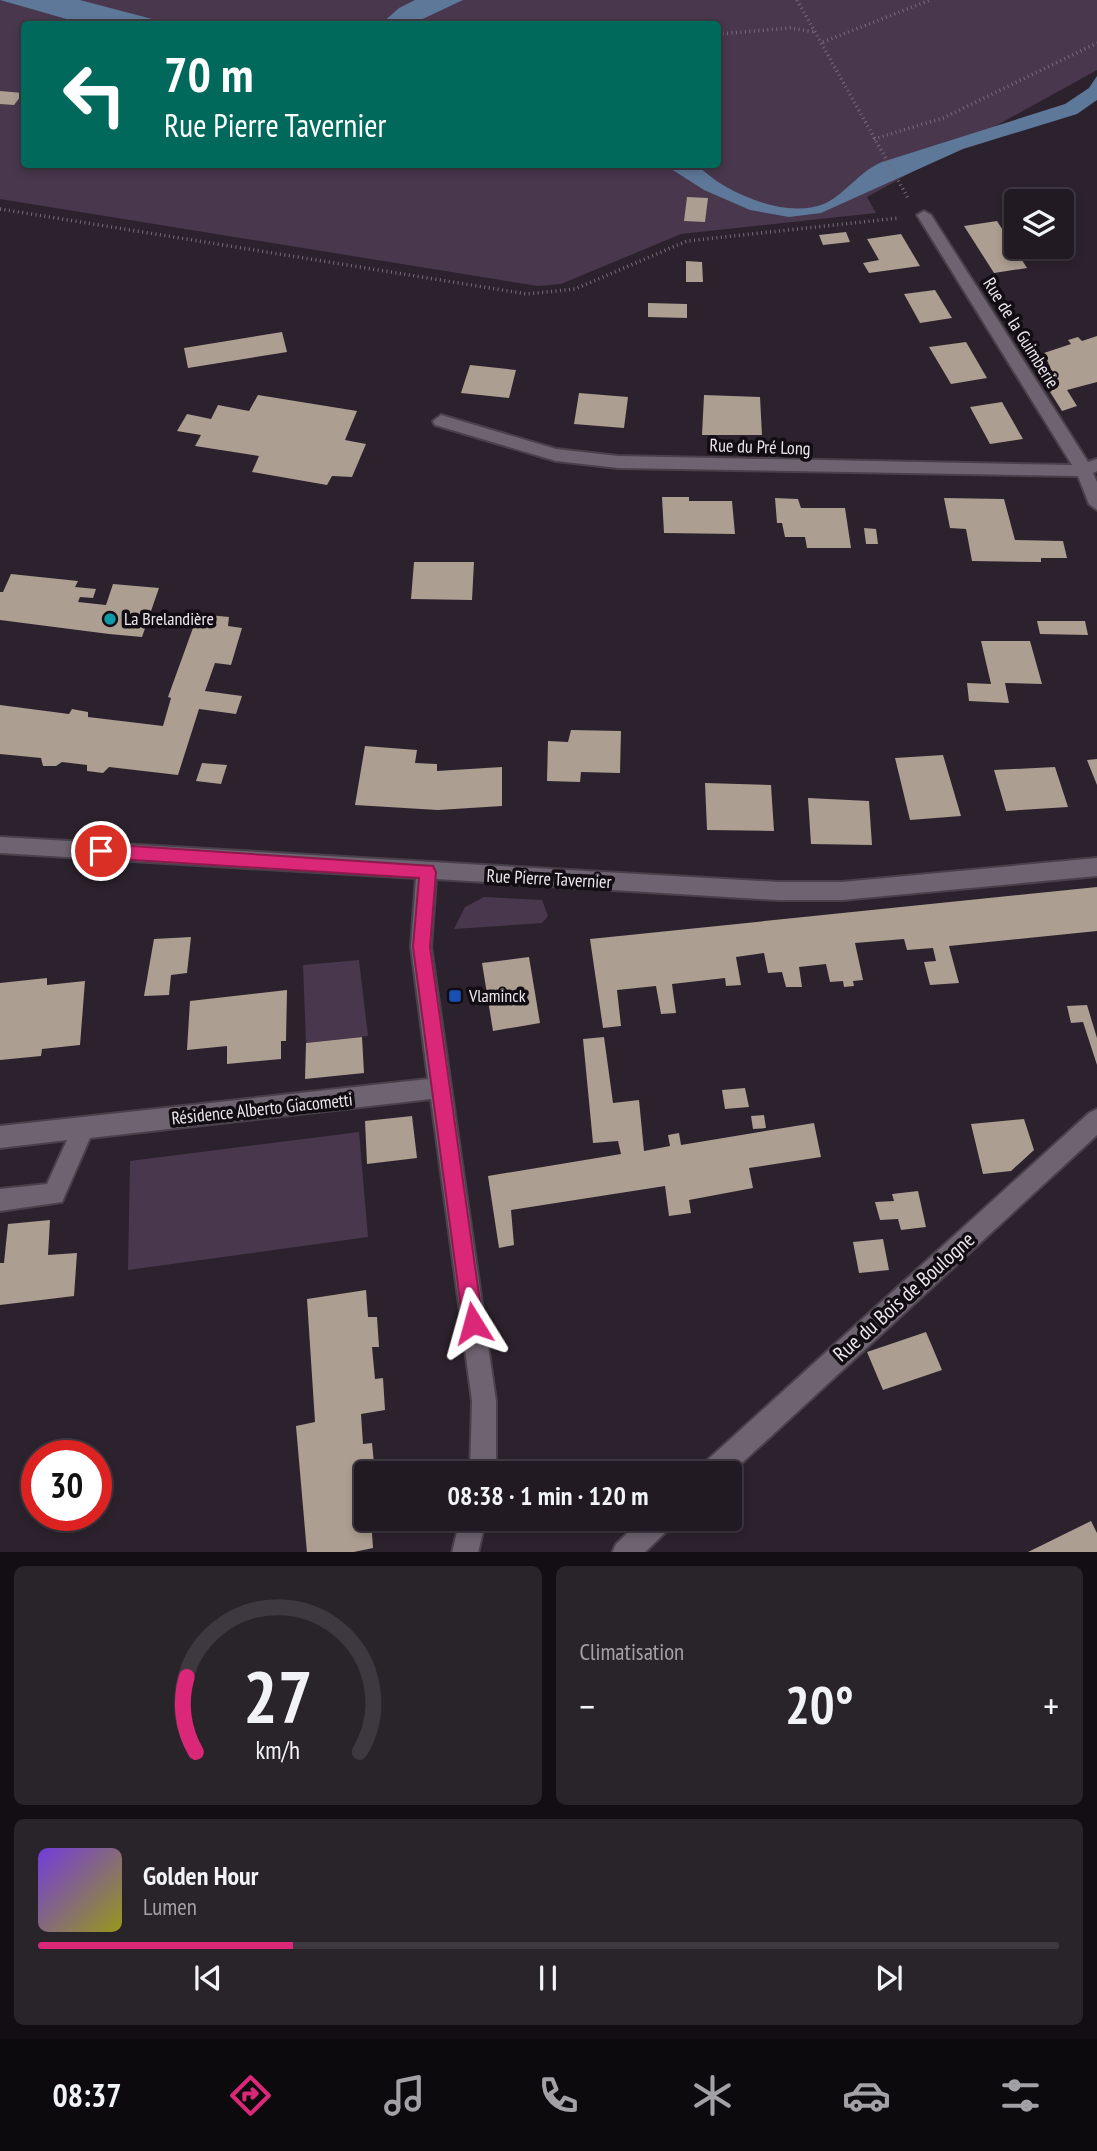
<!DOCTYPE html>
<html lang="fr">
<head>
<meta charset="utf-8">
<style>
	body { margin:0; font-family:"PT Sans Narrow",sans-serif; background:#29232a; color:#f1f3f6; height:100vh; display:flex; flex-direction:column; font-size:26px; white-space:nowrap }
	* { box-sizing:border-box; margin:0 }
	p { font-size:23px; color:#a2a1a5 }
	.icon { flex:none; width:38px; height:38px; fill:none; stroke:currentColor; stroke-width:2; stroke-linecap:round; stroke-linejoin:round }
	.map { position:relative; height:1552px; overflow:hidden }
	.drawer { display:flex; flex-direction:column; gap:14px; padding:14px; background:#120e13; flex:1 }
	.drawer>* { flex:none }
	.banner { position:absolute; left:21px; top:21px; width:700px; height:147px; border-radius:7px; box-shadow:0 4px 10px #0003,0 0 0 2px #3e3840; background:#00695c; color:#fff; overflow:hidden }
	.fabs { position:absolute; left:1004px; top:189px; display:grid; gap:14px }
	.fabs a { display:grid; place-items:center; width:70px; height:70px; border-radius:7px; background:#211a22; box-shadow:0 4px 10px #0003,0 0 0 2px #3e3840; font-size:35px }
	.speed { position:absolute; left:21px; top:1440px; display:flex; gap:14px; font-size:35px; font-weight:700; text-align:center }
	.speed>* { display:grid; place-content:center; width:91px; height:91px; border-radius:50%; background:#211a22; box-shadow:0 4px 10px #0003,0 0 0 2px #3e3840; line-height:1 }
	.speed .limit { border:10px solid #d22; background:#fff; color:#111 }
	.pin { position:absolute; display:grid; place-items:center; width:60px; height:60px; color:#fff; margin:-30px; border:4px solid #fff; border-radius:50%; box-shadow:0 2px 7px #0007 }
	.me { position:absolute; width:77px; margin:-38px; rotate:352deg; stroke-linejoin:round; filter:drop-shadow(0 0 5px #0008) }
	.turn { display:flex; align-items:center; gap:24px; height:147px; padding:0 28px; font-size:32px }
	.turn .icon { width:91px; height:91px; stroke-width:2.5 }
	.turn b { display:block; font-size:49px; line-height:60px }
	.big { font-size:52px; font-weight:700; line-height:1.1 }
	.drawer .tile { flex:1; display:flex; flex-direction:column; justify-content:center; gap:10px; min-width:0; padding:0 24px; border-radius:10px; background:#29232a }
	.drawer .dial { align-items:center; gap:0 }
	.dial svg { height:182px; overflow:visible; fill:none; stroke:#3e3840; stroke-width:7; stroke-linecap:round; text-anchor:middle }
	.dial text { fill:#f1f3f6; stroke:none }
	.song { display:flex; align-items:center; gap:21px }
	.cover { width:84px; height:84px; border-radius:10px; background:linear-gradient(135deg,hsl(260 70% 55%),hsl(60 70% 35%)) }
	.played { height:7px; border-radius:4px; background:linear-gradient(90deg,#db2777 25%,#3e3840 25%) }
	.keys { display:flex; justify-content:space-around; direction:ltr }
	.heat { display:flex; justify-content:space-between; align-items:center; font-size:38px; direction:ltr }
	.drawer .tiles { flex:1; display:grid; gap:14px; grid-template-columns:1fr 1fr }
	.tile:last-child { grid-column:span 2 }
	.trip { position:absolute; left:354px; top:1461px; width:388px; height:70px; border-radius:7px; background:#211a22; box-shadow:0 4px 10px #0003,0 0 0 2px #3e3840; font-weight:700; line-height:70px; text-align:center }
	.tab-bar { display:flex; height:112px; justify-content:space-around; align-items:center; background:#0d0a0e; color:#a2a1a5 }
	.tab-bar .icon { width:49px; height:49px }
	.tab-bar .on { color:#db2777 }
	.tab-bar b { font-size:32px; color:#f1f3f6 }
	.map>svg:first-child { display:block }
	.green { fill:#49374d; fill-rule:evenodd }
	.water { fill:#5d7898 }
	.building { fill:#ac9e91 }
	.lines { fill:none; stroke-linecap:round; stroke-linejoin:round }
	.minor-casing { stroke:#48404a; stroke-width:4 }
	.path { stroke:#766d77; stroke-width:3.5; stroke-dasharray:1 3.5; stroke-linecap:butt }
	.minor { fill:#6e6370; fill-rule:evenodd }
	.route { fill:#db2777; stroke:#8e194d; stroke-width:2 }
	.culture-dot { fill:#0f9aa8; stroke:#110d12; stroke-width:2.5 }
	.transit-dot { fill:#1a4fb4; stroke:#110d12; stroke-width:2.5 }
	.labels { text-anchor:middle; stroke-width:7; stroke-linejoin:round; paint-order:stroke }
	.street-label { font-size:18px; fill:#ede6ee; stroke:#110d12 }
	.poi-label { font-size:18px; fill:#ede6ee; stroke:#110d12; text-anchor:start }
	.near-street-label { font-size:21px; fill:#ede6ee; stroke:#110d12 }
</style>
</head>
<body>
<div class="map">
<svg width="1097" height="1553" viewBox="0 0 1097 1553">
	<rect width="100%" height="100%" fill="#2c222d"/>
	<path class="green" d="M0 0H1097V70L867 197 876 213 681 234 561 284 538 286 0 199ZM24 24H718V164H24Z
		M484 897 542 900 548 916 542 923 454 929 465 907Z
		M359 960 368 1036 306 1043 303 965Z
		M359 1132 368 1237 128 1270 130 1161Z"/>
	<path class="water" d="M0 0H80L171 24H84Z
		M415 0H463L412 24H381L399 8Z
		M1097 76V100L1077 114 963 149 821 213 789 217 750 210 704 190 665 165C673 164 684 163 692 164 700 166 710 177 718 182 747 200 792 218 826 203 846 193 860 171 882 162L1065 104 1089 88Z"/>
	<path class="building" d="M0 91 23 93 14 105 0 104Z
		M687 197 708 198 705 222 684 221Z
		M997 221 1027 268 994 273 964 226Z
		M846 232 850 242 823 245 819 235Z
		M901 234 920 266 869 273 863 263 879 260 867 239Z
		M686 261 702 262 703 282H686Z
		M935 290 952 318 920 323 904 294Z
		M648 303 687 304V318L648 317Z
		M282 332 287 352 188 368 184 348Z
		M1097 336V382L1067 390 1077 406 1062 411 1037 371 1050 367 1044 353 1071 344 1068 340 1078 337 1082 341Z
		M966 342 987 378 951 384 929 347Z
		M470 365 516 370 509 398 461 393Z
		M579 393 628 397 624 428 574 424Z
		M258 395 357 411 345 440 366 444 352 477 332 476 327 485 252 472 259 456 195 446 201 435 177 431 187 414 211 419 218 405 249 411Z
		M704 395 760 397 762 435H702Z
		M1002 402 1023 439 990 444 970 407Z
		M662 497H689V501H732L735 534 664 533Z
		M775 498 798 499 801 508H845L851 548H807L805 537H785L782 523H777Z
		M944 498 1004 499 1015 540 1063 541 1067 558H1041V562L972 561 966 529 950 528Z
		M864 528 876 529 878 544H866Z
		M414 562H474L472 600 411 599Z
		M11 574 78 581 75 587 96 589 93 598 80 597 78 602 106 605 113 584 159 588 142 637 109 634 0 620V592H3Z
		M198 614 229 617 228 626 242 628 231 665 215 663 205 691 242 696 236 714 199 709 178 775 109 767 103 773 87 771V765L62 762 56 766H43L41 758 0 754V705L69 714 72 709 88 712V717L163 726 171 698 168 697Z
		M1037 621H1085L1088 635 1040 634Z
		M981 641H1030L1042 684 1005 683 1009 703 969 701 967 683 991 684Z
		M571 730 621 731 620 773 581 772 580 782 547 781 548 741 568 742Z
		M365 746 417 750 415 763 437 764V771L502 767V806L438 810 355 805Z
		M943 755 961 816 910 820 895 758Z
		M1097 759V785L1087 760Z
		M202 763 227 765 221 784 196 781Z
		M1055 767 1068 807 1006 811 994 770Z
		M705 783 771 785 774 831 707 830Z
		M808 798 869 801 872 845 811 844Z
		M1097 887V931L949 946 959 983 930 985 924 962 936 961 933 948 907 950 904 939 855 943 863 980 853 981 854 986 844 987 843 981 830 982 826 964 799 967 802 987H786L782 972 768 973 764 953 736 957 741 985 726 986 725 978 672 984 676 1013 661 1014 656 986 617 990 621 1026 603 1028 590 939Z
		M191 937 187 973 171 975 169 995 144 996 154 939Z
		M529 957 540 1023 493 1031 482 963Z
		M47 978V985L85 981 80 1045 42 1049 41 1056 0 1060V983Z
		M287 990 286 1041H281V1059L227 1064V1046L187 1050 190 1001Z
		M1087 1005 1097 1038V1065L1083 1022 1071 1023 1067 1006Z
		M362 1037 364 1073 305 1079 306 1043Z
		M604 1037 613 1103 639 1100 644 1151 670 1146 668 1135 679 1133 681 1145 814 1123 821 1157 749 1168 753 1188 689 1200 691 1213 669 1216 665 1186 511 1210 514 1245 499 1248 488 1176 621 1154 618 1141 593 1143 583 1039Z
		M745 1088 749 1107 725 1109 722 1090Z
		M764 1115 766 1128 753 1129 751 1116Z
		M412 1116 417 1158 367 1164 365 1121Z
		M1024 1119 1034 1150 1011 1171 983 1174 971 1124Z
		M918 1191 926 1227 901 1230 898 1219 880 1220 875 1202 894 1201 892 1194Z
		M50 1220 48 1255 77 1253 74 1296 0 1305V1263H4L8 1224Z
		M883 1239 889 1270 859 1273 853 1242Z
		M366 1290 368 1317H377L379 1347H372L375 1379 383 1378 385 1410 361 1414 363 1444 372 1443 375 1474H366V1519H371L373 1548 349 1553H307L296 1426 315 1422 307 1299Z
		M926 1332 942 1370 883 1390 867 1352Z
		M1091 1521 1097 1533V1553H1026Z"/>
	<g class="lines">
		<g class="minor-casing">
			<path id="minor" d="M924 211 931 215 1088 462 1097 459V471L1093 473 1097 482V510L1089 504 1078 476 618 468 556 461 435 425 433 421 441 415 556 449 618 456 1072 465 917 215Z
				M0 837 778 882H842L1097 858V876L842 900H778L436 879 431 947 496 1401V1474H470L472 1401 431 1099 90 1138 62 1202 0 1211V1189L47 1184 67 1140 0 1148V1126L428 1079 411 947 416 878 0 853Z
				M1097 1109V1135L730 1474H699L702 1465 1089 1113Z
				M460 1519H486L478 1553H452Z
				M642 1519H674L670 1528 644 1553H612L616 1544Z"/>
		</g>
		<path class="path" d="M797 0 908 198
			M718 34 790 28 815 32
			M823 42 930 0
			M874 139 943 118 1097 43
			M0 209 527 294 575 289 687 241 899 218"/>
		<use href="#minor" class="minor"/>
	</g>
	<path class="route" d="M101 844 433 866 436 872 430 947 483 1323 480 1330 473 1333 466 1330 463 1323 413 947 419 878 101 858 93 851Z"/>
	<circle class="culture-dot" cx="110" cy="619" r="7"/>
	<rect class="transit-dot" x="448" y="989" width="14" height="14" rx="3.5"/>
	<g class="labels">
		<g class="street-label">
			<text transform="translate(1021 333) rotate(58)" y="6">Rue de la Guimberie</text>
			<text transform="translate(760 447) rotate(2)" y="6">Rue du Pré Long</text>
			<text transform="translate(549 879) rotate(3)" y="6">Rue Pierre Tavernier</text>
			<text transform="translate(262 1109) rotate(-6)" y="6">Résidence Alberto Giacometti</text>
		</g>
		<g class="poi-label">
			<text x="124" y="625">La Brelandière</text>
			<text x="469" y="1002">Vlaminck</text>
		</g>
		<g class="near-street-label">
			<text transform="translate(904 1297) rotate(-42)" y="7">Rue du Bois de Boulogne</text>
		</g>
	</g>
</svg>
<div class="fabs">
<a><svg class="icon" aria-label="layers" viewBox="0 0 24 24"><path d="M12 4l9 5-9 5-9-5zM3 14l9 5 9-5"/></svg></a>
</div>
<div class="speed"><div class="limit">30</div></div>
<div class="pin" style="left:101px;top:851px;background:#d93025"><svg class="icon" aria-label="arrive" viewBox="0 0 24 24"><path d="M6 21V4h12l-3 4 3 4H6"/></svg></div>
<svg class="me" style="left:473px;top:1323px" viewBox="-20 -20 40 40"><path d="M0-17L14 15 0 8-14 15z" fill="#db2777" stroke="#fff" stroke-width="4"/></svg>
<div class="trip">08:38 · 1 min · 120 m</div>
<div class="banner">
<div class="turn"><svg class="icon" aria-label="left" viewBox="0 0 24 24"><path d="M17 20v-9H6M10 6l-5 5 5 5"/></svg><div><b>70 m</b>Rue Pierre Tavernier</div></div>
</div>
</div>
<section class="drawer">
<div class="tiles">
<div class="tile dial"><svg viewBox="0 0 100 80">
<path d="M14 69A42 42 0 1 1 86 69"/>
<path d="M14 69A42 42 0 0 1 10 36" stroke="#db2777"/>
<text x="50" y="56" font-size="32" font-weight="700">27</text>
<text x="50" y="72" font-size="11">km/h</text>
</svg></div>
<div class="tile"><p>Climatisation</p>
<div class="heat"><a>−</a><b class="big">20°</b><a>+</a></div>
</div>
<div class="tile">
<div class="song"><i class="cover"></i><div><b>Golden Hour</b><p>Lumen</p></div></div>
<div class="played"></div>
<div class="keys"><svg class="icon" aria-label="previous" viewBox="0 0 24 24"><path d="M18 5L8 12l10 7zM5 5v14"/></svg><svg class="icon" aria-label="pause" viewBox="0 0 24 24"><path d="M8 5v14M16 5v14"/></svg><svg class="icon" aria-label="next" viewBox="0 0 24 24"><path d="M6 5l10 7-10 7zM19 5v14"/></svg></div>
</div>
</div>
</section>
<nav class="tab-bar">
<b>08:37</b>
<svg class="icon on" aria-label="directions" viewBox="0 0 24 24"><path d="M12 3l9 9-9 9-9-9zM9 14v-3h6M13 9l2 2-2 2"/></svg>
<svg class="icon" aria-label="music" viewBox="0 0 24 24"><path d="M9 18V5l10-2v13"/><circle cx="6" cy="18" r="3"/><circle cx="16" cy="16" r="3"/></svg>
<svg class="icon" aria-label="phone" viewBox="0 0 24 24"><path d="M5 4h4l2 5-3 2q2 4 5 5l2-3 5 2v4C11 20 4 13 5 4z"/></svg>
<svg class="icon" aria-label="climate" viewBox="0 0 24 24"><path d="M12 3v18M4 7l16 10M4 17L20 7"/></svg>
<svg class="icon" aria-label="car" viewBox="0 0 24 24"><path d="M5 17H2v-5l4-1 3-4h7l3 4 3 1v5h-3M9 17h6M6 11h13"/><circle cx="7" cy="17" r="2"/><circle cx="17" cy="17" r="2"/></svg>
<svg class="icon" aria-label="filters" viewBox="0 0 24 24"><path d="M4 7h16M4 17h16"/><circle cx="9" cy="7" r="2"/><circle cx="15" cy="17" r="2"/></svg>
</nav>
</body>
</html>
